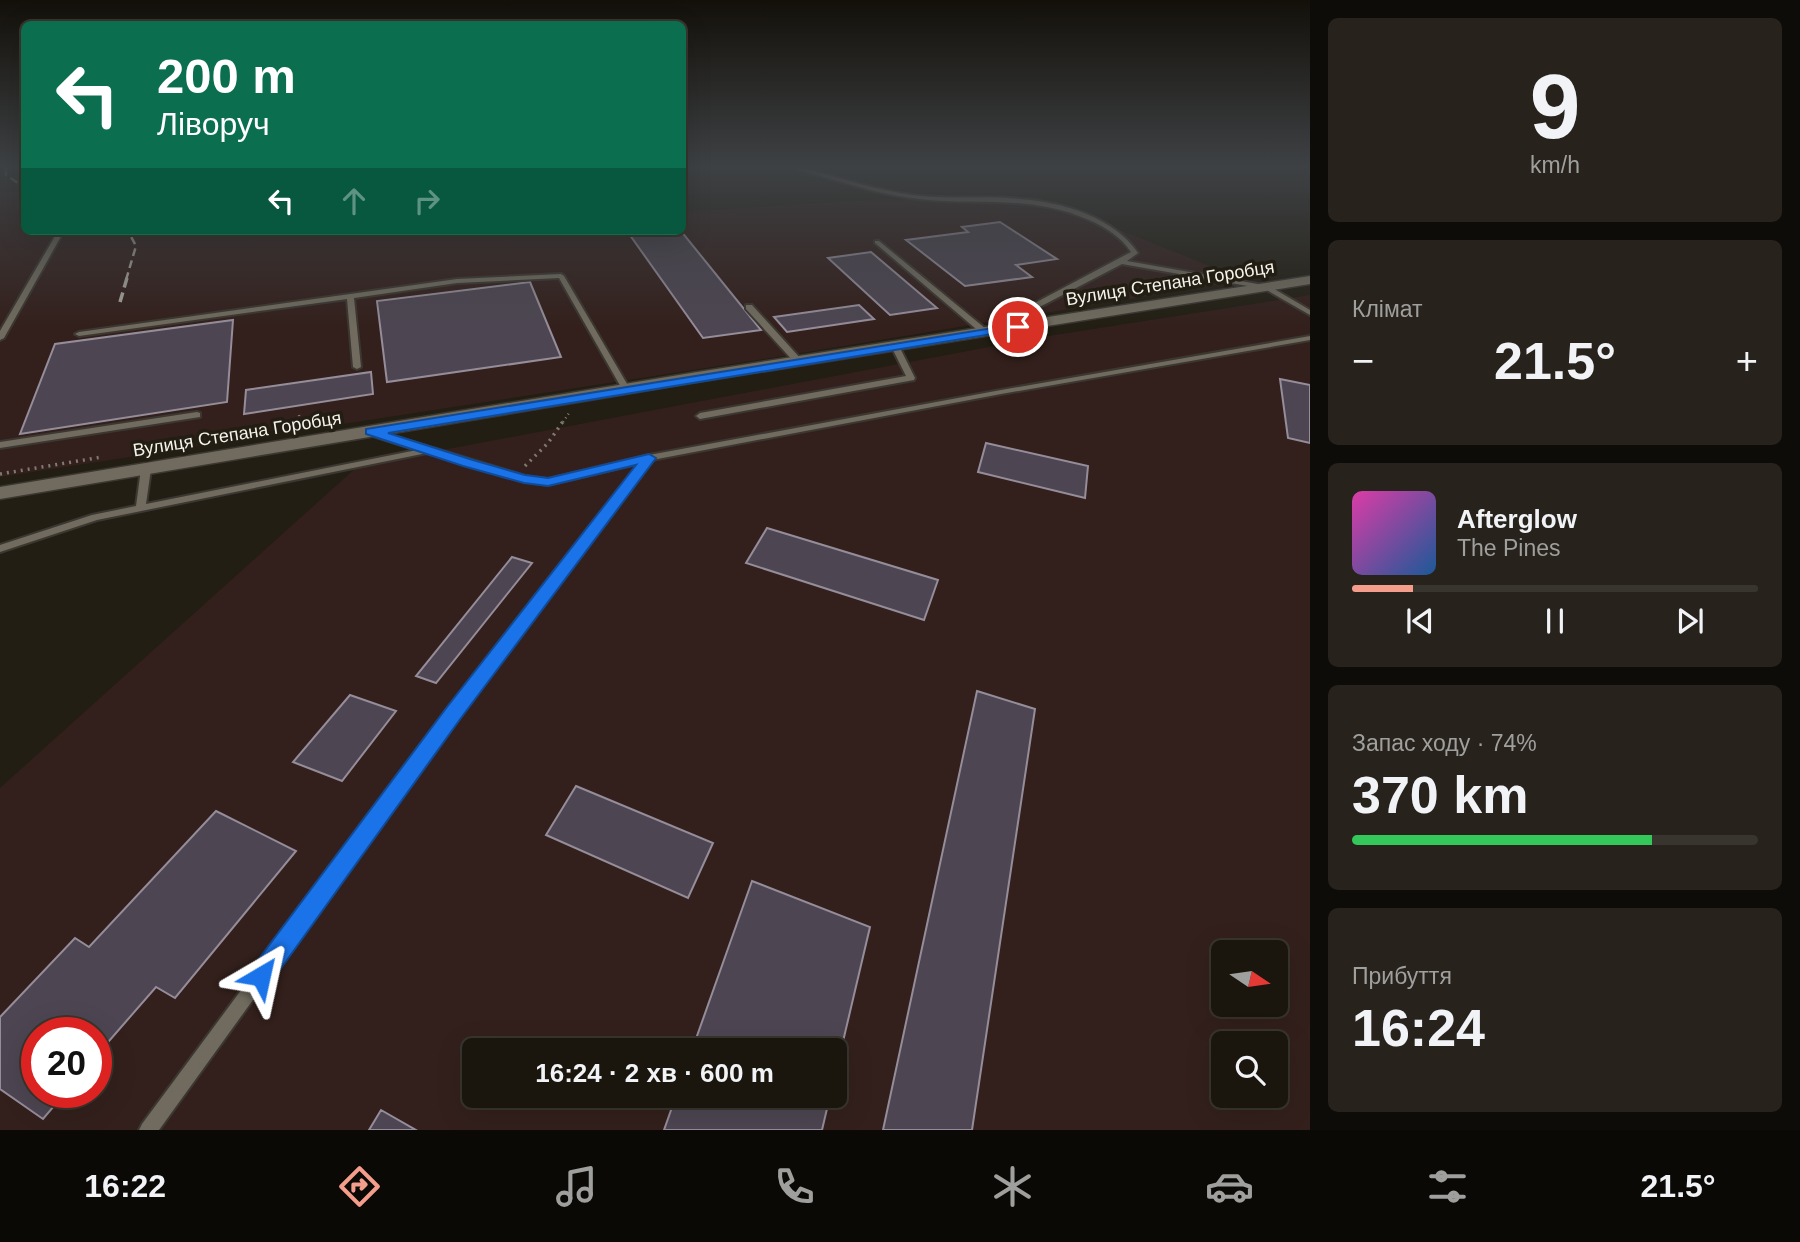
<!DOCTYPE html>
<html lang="uk">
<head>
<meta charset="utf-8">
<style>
	body { margin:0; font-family:Arial,sans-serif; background:#27231c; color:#f1f3f6; height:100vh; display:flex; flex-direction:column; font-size:26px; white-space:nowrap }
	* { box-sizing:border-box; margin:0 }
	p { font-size:23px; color:#9f9f9e }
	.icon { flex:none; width:38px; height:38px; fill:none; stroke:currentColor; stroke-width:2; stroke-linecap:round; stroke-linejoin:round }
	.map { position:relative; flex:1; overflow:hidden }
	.panel { display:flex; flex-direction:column; gap:18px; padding:18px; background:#0e0c08; width:490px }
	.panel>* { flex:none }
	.banner { position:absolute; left:21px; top:21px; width:665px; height:214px; border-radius:10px; box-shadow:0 7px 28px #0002,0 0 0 2px #38352e; background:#0b6e4f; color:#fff; overflow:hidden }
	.needle { width:46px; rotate:103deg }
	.controls { position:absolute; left:1211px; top:940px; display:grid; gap:14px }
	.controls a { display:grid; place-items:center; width:77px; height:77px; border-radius:10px; background:#1a160e; box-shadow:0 7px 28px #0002,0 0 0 2px #38352e; font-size:35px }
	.speed { position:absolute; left:21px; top:1017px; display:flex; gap:14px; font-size:35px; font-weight:700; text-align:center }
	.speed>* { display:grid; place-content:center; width:91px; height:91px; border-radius:50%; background:#1a160e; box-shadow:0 7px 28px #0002,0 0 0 2px #38352e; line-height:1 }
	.speed .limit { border:10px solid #d22; background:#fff; color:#111 }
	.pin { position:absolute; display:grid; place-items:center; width:60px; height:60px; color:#fff; margin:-30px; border:4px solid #fff; border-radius:50%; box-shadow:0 2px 7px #0007 }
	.me { position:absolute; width:77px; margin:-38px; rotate:36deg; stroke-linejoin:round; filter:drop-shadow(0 0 5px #0008) }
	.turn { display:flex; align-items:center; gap:24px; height:147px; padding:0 21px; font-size:32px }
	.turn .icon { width:91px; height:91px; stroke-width:2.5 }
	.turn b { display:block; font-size:49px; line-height:60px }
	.lanes { display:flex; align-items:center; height:66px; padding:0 21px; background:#0003; justify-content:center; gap:35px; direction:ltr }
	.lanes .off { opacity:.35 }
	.big { font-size:52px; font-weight:700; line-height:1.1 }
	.panel .card { flex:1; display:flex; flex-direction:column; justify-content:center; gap:10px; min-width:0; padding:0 24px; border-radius:10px; background:#27231c }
	.panel .dial { align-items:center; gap:0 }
	.dial b { font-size:91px; line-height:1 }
	.song { display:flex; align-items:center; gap:21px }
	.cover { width:84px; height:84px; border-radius:10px; background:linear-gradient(135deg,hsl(320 70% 55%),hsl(210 70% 35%)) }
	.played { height:7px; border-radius:4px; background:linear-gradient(90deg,#f49d8b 15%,#38352e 15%) }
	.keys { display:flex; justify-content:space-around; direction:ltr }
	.heat { display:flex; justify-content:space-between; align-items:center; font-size:38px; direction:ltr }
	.charge { height:10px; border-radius:5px; background:linear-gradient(90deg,#34c759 74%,#38352e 0) }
	.trip { position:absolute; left:462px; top:1038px; width:385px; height:70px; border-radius:10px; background:#1a160e; box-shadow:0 7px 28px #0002,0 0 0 2px #38352e; font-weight:700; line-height:70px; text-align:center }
	.tabs { display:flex; height:112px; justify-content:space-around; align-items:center; background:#0a0906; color:#9f9f9e }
	.tabs .icon { width:49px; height:49px }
	.tabs .current { color:#f49d8b }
	.tabs b { font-size:32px; color:#f1f3f6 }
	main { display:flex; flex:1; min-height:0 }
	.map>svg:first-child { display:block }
	.industrial { fill:#33201c; fill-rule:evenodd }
	.building { fill:#4d4652; stroke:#958d9a; stroke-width:2 }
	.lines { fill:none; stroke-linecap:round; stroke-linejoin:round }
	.lane-casing { stroke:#3b3731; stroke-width:4 }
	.secondary-casing { stroke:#3b3731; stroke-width:3 }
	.path-far1 { stroke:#7e7b71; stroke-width:2.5; stroke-dasharray:1 3.5; stroke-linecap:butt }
	.path { stroke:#7e7b71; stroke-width:3.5; stroke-dasharray:2 5; stroke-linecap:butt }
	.lane { fill:#706b5e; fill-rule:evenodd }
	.secondary { fill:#706b5e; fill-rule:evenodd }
	.rail-far1 { stroke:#a8a49c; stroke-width:2.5; stroke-dasharray:8 4.5; stroke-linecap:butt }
	.rail { stroke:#a8a49c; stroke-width:3.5; stroke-dasharray:10 5; stroke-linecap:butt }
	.route { fill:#1a73e8; stroke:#114b97; stroke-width:2 }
	.labels { text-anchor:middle; stroke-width:7; stroke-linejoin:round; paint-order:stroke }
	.far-street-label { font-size:18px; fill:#f6f3ec; stroke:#221e13 }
</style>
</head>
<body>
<main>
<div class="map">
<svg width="1310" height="1130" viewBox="0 0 1310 1130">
	<rect width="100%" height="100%" fill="#221e13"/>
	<path class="industrial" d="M0 191H24V231H682L683 212 867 200 1037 197 1245 280 783 356 0 477Z
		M1310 295V1130H0V788L358 466 1036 338ZM1223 952H1276V1004H1223ZM37 1032H96V1092H37ZM1223 1043H1276V1096H1223ZM474 1050H835V1096H474Z"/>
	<path class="building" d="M1000 222 1057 259 1016 265 1032 277 965 286 906 240 968 232 962 227Z
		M627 231H681L761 330 703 338Z
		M871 252 937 308 890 315 828 258Z
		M530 282 561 357 387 382 377 301Z
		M859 305 874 319 787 332 774 317Z
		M233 320 227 402 20 434 55 344Z
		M371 372 373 394 244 414 246 390Z
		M1280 379 1310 385V443L1288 438Z
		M986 443 1088 466 1085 498 978 472Z
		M767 528 938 580 924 620 746 563Z
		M512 557 532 563 436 683 416 676Z
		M977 691 1035 709 972 1130H883Z
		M350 695 396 711 342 781 293 762Z
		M576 786 713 843 688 898 546 835Z
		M216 811 296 851 175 998 156 987 96 1056V1032H37V1092H66L43 1119 0 1089V1017L75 938 89 947Z
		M752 881 870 927 841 1050H692Z
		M676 1096H830L822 1130H664Z
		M381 1110 416 1130H369Z"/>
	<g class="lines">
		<g class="lane-casing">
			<path id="lane" d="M794 168H804C840 178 876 190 913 195 949 200 985 195 1020 199 1062 202 1114 217 1138 253L1127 261 1269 286 1310 310V315L1265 289 1122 264 988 334H982L875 243V241H879L986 329 1131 252C1121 237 1107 228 1089 220 1030 194 980 206 919 199 889 196 859 187 830 179 818 175 805 173 794 168Z
				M58 231H64L4 338 0 340V331Z
				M561 274 564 276 630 389 629 391H626L622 389 559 278 457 283 354 298 361 367 357 369 353 367 347 299 79 336 75 334 79 332 457 279Z
				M746 305H752L801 359V363H795L746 309Z
				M1310 336V340L1001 394 652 460 458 716 159 1130H139L142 1124 450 708 641 463 548 485 521 481 427 453 97 520 0 552V545L92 515 136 506 141 469 146 466 151 469 146 504 417 450 367 434 366 432 370 429 525 476 548 479 649 455 1001 390Z
				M892 344 899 346 915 378 914 380 700 419 696 416 700 413 906 376 891 346Z
				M197 412 200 413V417L0 448V442Z"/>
		</g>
		<g class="secondary-casing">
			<path id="secondary" d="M1310 276V284L691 383 0 499V487L691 373Z"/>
		</g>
		<path class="path-far1" d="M299 415 300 422
			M563 422 569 413"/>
		<path class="path" d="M299 420 300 427
			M525 466 548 443 564 420
			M0 474 102 457"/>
		<use href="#lane" class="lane"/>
		<use href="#secondary" class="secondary"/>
		<path class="rail-far1" d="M6 168V175L24 187
			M126 280 136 246 128 231"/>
		<path class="rail" d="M120 302 127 278"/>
	</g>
	<linearGradient id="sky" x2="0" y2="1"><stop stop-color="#13100a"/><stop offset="0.51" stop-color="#3e4144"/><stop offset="1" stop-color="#3e4144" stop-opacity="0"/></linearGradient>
	<rect width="1310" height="327" fill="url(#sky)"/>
	<path class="route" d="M1018 324 1024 327 1022 329 388 433 473 460 525 475 548 478 649 454 656 458 461 718 269 985 261 988 252 985 249 976 252 968 447 707 636 465 548 486 524 483 463 466 366 434V429Z"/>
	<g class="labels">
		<g class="far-street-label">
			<text transform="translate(1170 283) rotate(-9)" y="6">Вулиця Степана Горобця</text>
			<text transform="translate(237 434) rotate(-9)" y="6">Вулиця Степана Горобця</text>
		</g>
	</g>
</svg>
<div class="controls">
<a><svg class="needle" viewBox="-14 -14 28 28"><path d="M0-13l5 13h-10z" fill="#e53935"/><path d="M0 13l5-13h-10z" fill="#9f9f9e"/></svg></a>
<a><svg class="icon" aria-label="search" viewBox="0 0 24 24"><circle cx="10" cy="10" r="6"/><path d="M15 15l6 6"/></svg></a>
</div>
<div class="speed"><div class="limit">20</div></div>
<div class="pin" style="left:1018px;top:327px;background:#d93025"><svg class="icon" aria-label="arrive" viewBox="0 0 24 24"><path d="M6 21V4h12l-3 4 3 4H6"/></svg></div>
<svg class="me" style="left:261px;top:976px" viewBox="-20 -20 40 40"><path d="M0-17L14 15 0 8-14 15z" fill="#1a73e8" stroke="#fff" stroke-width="4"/></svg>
<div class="trip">16:24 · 2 хв · 600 m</div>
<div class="banner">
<div class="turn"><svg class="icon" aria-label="left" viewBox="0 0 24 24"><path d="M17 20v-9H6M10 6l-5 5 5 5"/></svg><div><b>200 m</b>Ліворуч</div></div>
<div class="lanes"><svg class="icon" aria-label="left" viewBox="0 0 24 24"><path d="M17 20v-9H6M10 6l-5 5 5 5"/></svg><svg class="icon off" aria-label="ahead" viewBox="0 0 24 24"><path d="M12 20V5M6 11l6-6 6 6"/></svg><svg class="icon off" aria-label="right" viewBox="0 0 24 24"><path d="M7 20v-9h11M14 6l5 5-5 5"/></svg></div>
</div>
</div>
<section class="panel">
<div class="card dial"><b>9</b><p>km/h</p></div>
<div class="card"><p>Клімат</p>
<div class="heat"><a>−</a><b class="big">21.5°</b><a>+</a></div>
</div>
<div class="card">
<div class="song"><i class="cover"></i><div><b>Afterglow</b><p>The Pines</p></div></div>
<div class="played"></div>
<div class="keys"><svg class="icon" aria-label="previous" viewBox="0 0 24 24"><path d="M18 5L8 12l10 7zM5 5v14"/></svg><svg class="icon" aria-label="pause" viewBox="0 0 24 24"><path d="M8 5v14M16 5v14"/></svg><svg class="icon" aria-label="next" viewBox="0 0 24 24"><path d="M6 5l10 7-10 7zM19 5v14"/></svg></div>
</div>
<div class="card"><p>Запас ходу · 74%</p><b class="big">370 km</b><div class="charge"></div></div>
<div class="card"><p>Прибуття</p><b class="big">16:24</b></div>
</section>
</main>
<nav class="tabs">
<b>16:22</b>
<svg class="icon current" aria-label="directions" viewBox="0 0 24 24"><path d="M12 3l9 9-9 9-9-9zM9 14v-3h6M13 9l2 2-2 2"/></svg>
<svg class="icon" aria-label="music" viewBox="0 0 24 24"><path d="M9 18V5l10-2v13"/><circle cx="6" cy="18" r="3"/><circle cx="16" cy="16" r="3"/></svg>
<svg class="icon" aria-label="phone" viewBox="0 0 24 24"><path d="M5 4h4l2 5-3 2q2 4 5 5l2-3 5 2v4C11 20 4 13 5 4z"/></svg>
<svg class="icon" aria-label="climate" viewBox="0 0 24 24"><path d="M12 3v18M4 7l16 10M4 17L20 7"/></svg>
<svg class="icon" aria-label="car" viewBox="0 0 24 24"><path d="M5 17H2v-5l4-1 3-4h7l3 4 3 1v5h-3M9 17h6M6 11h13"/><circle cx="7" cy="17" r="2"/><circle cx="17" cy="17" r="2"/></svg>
<svg class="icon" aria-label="filters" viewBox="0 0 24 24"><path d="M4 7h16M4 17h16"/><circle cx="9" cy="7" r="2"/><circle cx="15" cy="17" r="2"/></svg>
<b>21.5°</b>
</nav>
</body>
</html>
